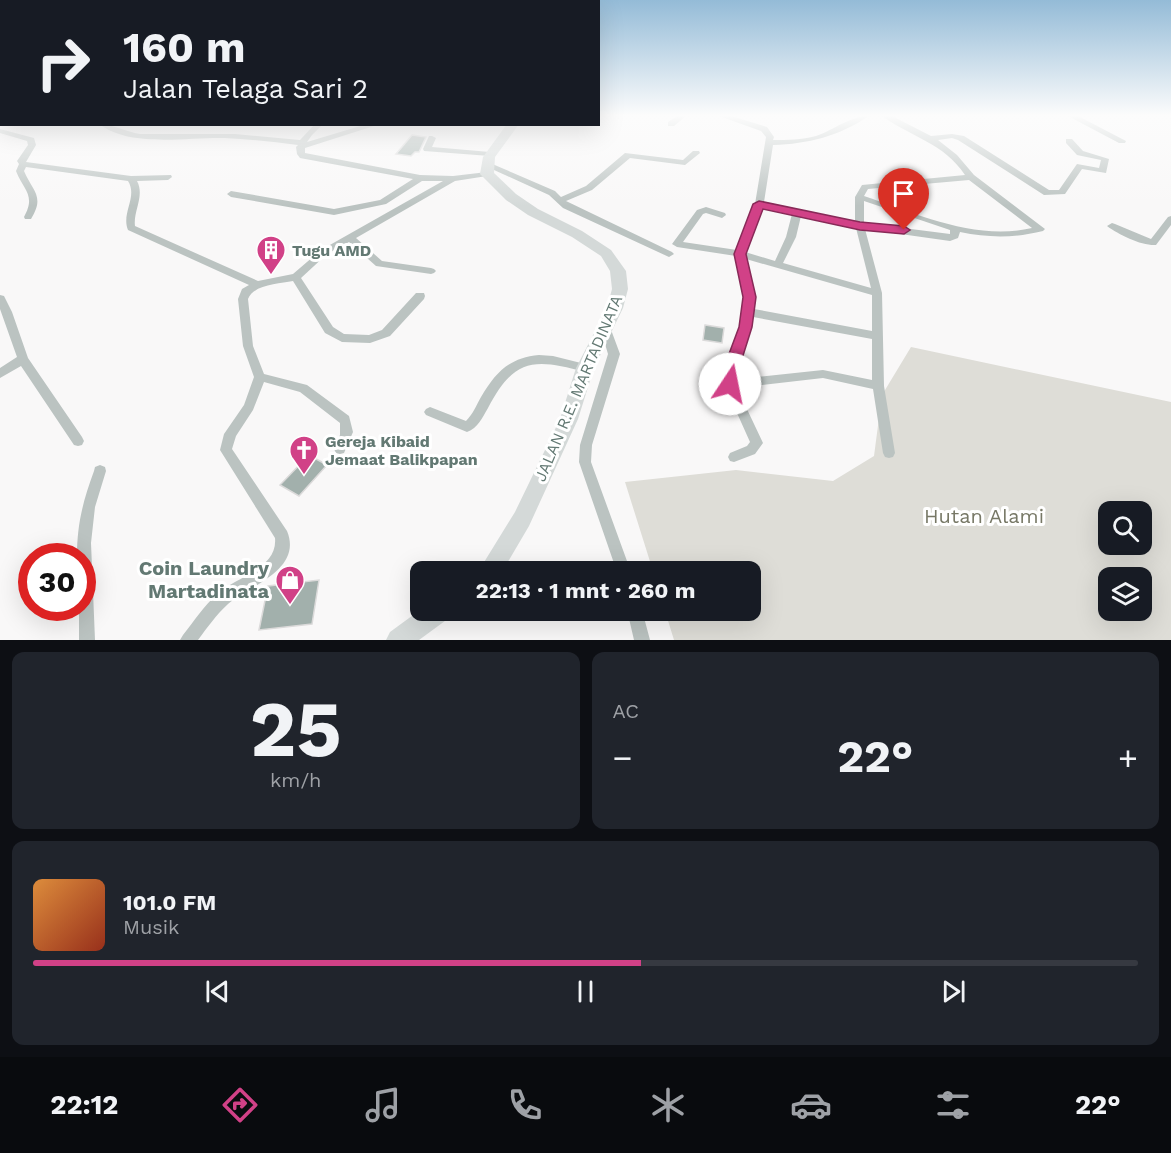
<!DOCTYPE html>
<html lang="id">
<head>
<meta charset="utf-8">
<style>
	body { margin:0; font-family:"Work Sans",sans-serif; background:#20242c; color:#f1f3f6; height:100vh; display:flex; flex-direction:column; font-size:22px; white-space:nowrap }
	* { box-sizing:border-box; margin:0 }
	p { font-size:20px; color:#9ea1a6 }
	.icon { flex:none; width:33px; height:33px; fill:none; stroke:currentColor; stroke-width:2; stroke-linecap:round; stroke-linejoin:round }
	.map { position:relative; height:640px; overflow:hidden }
	.panel { display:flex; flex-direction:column; gap:12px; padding:12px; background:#0d0f14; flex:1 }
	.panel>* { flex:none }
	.guide { position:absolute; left:0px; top:0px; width:600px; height:126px; box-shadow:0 6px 24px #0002; background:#171b24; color:#f1f3f6; overflow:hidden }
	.buttons { position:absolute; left:1098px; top:501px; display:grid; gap:12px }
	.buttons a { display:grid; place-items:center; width:54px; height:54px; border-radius:12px; background:#171b24; box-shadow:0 6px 24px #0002; font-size:30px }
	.speed { position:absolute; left:18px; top:543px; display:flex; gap:12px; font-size:30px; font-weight:700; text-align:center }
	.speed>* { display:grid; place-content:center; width:78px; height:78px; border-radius:50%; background:#171b24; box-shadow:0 6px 24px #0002; line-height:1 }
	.speed .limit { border:9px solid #d22; background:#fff; color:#111 }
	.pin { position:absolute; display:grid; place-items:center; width:51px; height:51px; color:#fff; margin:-62px -26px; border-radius:50% 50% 50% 0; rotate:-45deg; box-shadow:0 0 6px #0007 }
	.pin .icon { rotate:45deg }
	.me { position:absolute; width:66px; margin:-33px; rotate:11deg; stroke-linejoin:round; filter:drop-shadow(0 0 4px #0008) }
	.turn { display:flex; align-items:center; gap:21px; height:126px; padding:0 24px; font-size:27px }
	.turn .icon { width:78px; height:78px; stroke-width:2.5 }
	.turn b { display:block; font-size:42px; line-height:51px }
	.big { font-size:45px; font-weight:700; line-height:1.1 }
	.panel .widget { flex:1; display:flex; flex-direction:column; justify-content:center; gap:9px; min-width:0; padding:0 21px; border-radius:12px; background:#20242c }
	.panel .dial { align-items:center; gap:0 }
	.dial b { font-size:78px; line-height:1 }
	.song { display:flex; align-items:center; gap:18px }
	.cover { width:72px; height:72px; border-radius:9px; background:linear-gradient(135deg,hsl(30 70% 55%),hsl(10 70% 35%)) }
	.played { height:6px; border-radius:3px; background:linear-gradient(90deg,#d14187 55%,#363941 55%) }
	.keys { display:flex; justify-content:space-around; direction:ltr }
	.heat { display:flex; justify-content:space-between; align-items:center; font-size:33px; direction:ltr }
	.panel .tiles { flex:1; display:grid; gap:12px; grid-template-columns:1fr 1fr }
	.widget:last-child { grid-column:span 2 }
	.trip { position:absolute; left:410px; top:561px; width:351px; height:60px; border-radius:12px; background:#171b24; box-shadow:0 6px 24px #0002; font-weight:700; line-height:60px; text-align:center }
	.dock { display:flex; height:96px; justify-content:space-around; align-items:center; background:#090b0e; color:#9ea1a6 }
	.dock .icon { width:42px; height:42px }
	.dock .on { color:#d14187 }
	.dock b { font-size:27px; color:#f1f3f6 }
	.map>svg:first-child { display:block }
	.green { fill:#deddd7; fill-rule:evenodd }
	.building { fill:#a2b0ac; stroke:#dbdada; stroke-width:1.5 }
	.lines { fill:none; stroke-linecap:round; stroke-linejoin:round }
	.street { fill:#bbc3c1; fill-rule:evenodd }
	.secondary { fill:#d4d9d8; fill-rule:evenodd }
	.route { fill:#d14187; stroke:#882a58; stroke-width:1.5 }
	.labels { text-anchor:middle; stroke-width:6; stroke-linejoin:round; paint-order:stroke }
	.poi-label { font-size:16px; font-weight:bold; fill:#637973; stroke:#fff; text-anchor:start }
	.street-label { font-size:16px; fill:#637973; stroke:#fff }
	.near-park-label { font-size:20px; fill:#777866; stroke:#fff }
	.near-poi-label { font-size:20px; font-weight:bold; fill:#637973; stroke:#fff; text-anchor:end }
</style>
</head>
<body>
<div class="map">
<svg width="1171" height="640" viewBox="0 0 1171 640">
	<rect width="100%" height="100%" fill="#f9f8f8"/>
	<path class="green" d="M911 347 1171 402V640H674L665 611 750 610V572L653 571 625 482 736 470 833 481 874 456 882 395ZM1108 512H1142V544H1108ZM1108 578H1142V610H1108Z"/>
	<path class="building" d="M412 135 426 137 419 152H415L411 156 396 154Z
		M705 325 724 328 722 343 703 340Z
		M309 455 327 465 299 496 280 485Z
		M319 580 312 624 259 630 268 586Z"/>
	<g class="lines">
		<path class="street" d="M677 116H686L674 126H668V122Z
			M719 116H731L767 127 774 137 773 140C787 140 802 140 816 136 834 130 850 116 869 116 839 136 808 144 773 145L764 202 855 222V197L862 185 965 175C944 143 911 137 882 116H892L931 136 952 134 964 136 1049 190H1059L1077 164 1099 168 1101 160 1077 155 1066 143V139H1072L1083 151 1109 159 1106 173 1082 169 1065 194 1044 195 958 140 952 138 938 140 957 155 974 175 1045 229 1043 231C1015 238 989 238 960 232L958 238 950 241 865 229 882 293 884 386 895 453 893 457 889 458 885 457 883 453 873 389 823 378 737 388 763 443 755 454 734 462 730 461 728 457 730 453 747 446 750 442 724 384 745 306 744 291 736 256 677 247 672 244 697 210 706 207 725 213 726 215 722 218 706 213 703 214 683 242 737 250 755 204 766 137 761 131ZM969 180 1032 228C975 241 917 214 864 196L868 189ZM864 201 950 230V234L864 223ZM762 207 792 214 786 237 775 261 745 252ZM801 216 856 228 871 288 783 263 796 237ZM746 259 872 295V331L754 309 755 296ZM753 317 872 339V380L823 370 737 379Z
			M1068 116H1078L1126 141 1125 143H1119Z
			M99 124C113 124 126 132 140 134H235L300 140 315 124H323L312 135 307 142 367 124H380L305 148V153L420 175 453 176 487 172 491 174 487 176 455 181 356 238 382 261 431 268 434 269 436 271 434 273 431 274 376 266 349 242 327 254 301 278 333 327 344 334 369 335 382 330 416 293H424L425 296 424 299 390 336 370 343 342 342 325 333 293 281C279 284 254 284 248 299L253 346 264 374 307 385 349 416 353 432 344 453 340 454 336 453 334 449 340 435V423L300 392 264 382 253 410 236 436 232 449 287 531C303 570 249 586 228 604 216 615 207 628 198 640H180L183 635C194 621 204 606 217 594 236 577 278 569 275 538L220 450 224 434 244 405 254 377 243 346 238 299 242 289 249 285 128 230C121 213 138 197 128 181L26 167 24 171C33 192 45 196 31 219H25L24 217C36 195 24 191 16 171L19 164 17 161 28 145 27 141 0 133V129L34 138 36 145 26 162 131 176 171 175 172 177 168 180 137 181C145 196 133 211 135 226L258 281 293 274 321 250 443 181H422L386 204 334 215 231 197 227 194 231 191 334 209 380 200 413 179 300 158 297 154 296 147 298 145C274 142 249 139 225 138 186 137 131 148 99 124Z
			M429 136H432L436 138 432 147 490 152 494 154 490 156 424 151 423 149Z
			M693 151H699L700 153 685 165 630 158 592 190 566 201 672 252 674 254 669 257 563 208 549 195 483 165 487 163H490L555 191 561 197 586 186 625 153 683 160Z
			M1171 216V225L1156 245C1142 246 1119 235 1107 226L1112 223 1115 224 1151 239 1168 217Z
			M0 295 4 296 12 312 28 358 82 437 84 441 82 445 78 446 74 445 21 366 0 378V368L17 357 0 309Z
			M605 323 610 327 620 354 592 445 591 462 631 572H617L579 462 580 445 608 354 600 327Z
			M539 355 553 356 589 365 591 368 589 371 585 372C534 358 514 358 488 408 482 418 478 428 467 432L426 415 424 412 426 409 430 407 466 421C473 414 476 406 481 397 496 372 509 358 539 355Z
			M100 465 105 467 106 471 95 507 91 543 95 640H79V608H82V556H77C77 524 83 501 94 471L95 467Z
			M627 610H642L650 640H634Z"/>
		<path class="secondary" d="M507 124H519L495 157 494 173 516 194 538 209 582 231 611 250 626 271 628 289 623 308 594 368 578 419 529 526 502 572H478L515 512 560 419 576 368 607 308 612 289 610 271 601 256 572 237 528 215 506 200 480 174 483 157Z
			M420 610H452L449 618 419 640H386L390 632Z"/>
	</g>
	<linearGradient id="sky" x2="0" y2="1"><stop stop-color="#94bbd7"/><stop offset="0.56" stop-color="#fcfcfc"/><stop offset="1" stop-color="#fcfcfc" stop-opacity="0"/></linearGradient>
	<rect width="1171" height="206" fill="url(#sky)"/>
	<path class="route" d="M759 201 860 222 904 226 910 230 904 234 860 230 763 209 746 254 756 297 752 327 741 362 736 389H725L723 384 726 362 739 327 743 297 734 254 753 204Z"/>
	<defs>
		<g id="building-pin" transform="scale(1.5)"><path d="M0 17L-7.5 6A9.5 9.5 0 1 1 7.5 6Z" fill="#d14187" stroke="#fff"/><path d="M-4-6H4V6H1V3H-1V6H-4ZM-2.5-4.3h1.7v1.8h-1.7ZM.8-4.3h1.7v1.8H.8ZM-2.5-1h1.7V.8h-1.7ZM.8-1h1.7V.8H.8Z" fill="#fff"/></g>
		<g id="church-pin" transform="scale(1.5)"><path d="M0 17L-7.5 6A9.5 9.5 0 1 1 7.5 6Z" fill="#d14187" stroke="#fff"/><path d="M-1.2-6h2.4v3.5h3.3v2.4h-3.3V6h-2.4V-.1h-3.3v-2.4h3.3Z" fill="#fff"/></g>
		<g id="shop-pin" transform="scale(1.5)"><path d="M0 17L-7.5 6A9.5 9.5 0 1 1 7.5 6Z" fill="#d14187" stroke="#fff"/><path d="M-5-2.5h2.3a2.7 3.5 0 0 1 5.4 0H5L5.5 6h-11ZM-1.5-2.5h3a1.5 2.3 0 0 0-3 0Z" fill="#fff"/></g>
	</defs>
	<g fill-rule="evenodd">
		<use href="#building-pin" x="271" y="250"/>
		<use href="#church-pin" x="304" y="450"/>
		<use href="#shop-pin" x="290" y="580"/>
	</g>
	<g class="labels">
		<g class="poi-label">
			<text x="292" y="256">Tugu AMD</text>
			<text x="325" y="447">Gereja Kibaid<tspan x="325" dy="18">Jemaat Balikpapan</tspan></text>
		</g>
		<g class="street-label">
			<text transform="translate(578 388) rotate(-67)" y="6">JALAN R.E. MARTADINATA</text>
		</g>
		<g class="near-park-label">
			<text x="984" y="523">Hutan Alami</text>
		</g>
		<g class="near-poi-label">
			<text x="269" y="575">Coin Laundry<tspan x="269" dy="23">Martadinata</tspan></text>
		</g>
	</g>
</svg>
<div class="buttons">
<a><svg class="icon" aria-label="search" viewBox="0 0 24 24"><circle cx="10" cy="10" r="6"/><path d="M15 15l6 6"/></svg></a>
<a><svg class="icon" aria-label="layers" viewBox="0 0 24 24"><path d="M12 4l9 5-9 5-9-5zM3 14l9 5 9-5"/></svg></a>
</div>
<div class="speed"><div class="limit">30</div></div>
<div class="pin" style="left:904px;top:230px;background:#d93025"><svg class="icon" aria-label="arrive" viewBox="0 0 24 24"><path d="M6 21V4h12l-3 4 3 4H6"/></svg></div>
<svg class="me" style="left:730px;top:384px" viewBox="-20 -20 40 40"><circle r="19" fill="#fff"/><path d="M0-13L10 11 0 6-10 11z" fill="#d14187"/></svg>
<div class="trip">22:13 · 1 mnt · 260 m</div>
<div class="guide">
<div class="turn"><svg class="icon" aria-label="right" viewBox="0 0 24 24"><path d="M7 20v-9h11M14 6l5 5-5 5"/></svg><div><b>160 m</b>Jalan Telaga Sari 2</div></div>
</div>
</div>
<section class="panel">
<div class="tiles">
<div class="widget dial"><b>25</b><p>km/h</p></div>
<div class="widget"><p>AC</p>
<div class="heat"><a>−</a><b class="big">22°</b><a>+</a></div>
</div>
<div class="widget">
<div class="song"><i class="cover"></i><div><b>101.0 FM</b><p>Musik</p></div></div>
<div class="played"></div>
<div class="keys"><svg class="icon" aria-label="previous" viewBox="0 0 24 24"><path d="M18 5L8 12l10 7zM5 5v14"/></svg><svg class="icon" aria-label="pause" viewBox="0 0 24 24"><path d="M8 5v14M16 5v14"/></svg><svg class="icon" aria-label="next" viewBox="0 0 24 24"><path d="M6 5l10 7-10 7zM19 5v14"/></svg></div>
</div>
</div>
</section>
<nav class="dock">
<b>22:12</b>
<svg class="icon on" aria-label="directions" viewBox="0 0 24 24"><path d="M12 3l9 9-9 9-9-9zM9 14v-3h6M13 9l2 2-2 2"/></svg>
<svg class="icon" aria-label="music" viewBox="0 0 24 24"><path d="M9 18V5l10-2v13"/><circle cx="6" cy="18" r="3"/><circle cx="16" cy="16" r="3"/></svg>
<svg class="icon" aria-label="phone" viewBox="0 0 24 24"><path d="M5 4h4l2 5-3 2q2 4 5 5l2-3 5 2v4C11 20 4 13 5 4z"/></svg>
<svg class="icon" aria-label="climate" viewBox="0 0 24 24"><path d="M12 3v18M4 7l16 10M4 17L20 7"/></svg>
<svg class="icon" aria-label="car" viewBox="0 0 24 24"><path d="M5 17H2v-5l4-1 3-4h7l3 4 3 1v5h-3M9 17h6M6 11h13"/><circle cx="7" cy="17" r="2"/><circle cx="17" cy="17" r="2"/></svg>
<svg class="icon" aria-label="filters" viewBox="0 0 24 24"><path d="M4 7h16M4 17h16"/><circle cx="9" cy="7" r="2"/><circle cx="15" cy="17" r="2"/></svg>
<b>22°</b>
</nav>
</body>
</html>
